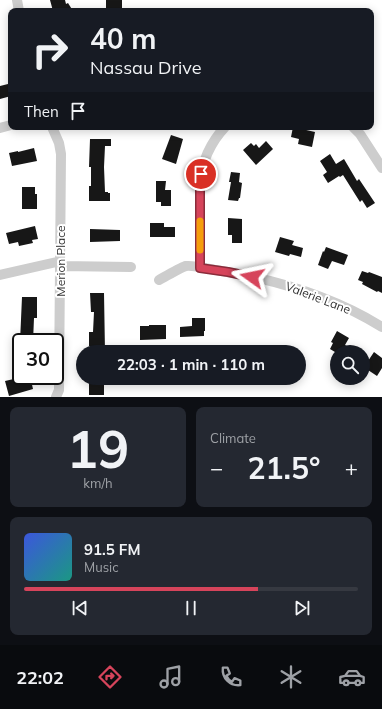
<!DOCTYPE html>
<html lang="en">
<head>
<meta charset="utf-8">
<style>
	body { margin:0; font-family:Mulish,sans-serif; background:#242831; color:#f1f3f6; height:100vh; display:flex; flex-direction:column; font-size:15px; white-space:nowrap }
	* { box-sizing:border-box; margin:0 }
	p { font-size:13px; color:#9ea1a6 }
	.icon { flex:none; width:22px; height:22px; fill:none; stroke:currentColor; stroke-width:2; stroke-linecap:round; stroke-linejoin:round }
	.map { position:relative; height:397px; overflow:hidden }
	.sheet { display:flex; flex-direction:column; gap:10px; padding:10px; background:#0d0f14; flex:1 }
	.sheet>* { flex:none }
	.banner { position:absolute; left:8px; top:8px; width:366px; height:122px; border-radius:8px; box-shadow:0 2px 10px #0003; background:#171b24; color:#f1f3f6; overflow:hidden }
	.tools { position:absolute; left:330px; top:345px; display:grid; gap:8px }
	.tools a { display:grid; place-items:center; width:40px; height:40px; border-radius:50%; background:#171b24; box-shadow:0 2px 10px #0003; font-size:20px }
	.speed { position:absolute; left:12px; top:333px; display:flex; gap:8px; font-size:20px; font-weight:700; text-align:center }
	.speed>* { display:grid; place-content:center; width:52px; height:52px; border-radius:50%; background:#171b24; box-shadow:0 2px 10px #0003; line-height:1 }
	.speed .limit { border:2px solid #111; border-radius:6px; background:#fff; color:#111 }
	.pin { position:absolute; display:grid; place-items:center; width:34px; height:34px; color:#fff; margin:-17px; border:2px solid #fff; border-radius:50%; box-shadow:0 1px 4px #0007 }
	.me { position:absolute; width:44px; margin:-22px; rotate:282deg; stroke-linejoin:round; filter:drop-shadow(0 0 3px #0008) }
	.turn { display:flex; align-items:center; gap:14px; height:84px; padding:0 16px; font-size:18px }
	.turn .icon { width:52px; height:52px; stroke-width:2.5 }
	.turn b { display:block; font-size:28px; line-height:34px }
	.then { display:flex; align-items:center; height:38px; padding:0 16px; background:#0003; gap:8px; font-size:15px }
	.big { font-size:30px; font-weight:700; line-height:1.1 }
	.sheet .widget { flex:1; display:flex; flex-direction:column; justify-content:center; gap:6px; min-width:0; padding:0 14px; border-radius:8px; background:#242831 }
	.sheet .dial { align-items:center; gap:0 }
	.dial b { font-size:52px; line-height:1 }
	.song { display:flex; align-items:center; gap:12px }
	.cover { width:48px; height:48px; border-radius:6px; background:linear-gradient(135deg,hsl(230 70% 55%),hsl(170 70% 35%)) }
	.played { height:4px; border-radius:2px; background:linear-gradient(90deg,#d6445b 70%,#363941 70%) }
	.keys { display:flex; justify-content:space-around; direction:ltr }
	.heat { display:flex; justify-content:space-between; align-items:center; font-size:22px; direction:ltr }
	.sheet .tiles { flex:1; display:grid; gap:10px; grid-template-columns:1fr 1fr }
	.widget:last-child { grid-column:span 2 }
	.trip { position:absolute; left:76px; top:345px; width:230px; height:40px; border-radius:20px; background:#171b24; box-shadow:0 2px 10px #0003; font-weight:700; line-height:40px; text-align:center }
	.tab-bar { display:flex; height:64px; justify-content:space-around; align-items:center; background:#090b0e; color:#9ea1a6 }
	.tab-bar .icon { width:28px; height:28px }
	.tab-bar .selected { color:#d6445b }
	.tab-bar b { font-size:18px; color:#f1f3f6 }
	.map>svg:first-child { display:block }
	.building { fill:#171717 }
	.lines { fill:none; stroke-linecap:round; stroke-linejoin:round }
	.minor { stroke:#cdcdcd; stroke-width:10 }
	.route-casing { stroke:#8b2c3b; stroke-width:10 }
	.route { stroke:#d6445b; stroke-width:7 }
	.slow { stroke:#f59e0b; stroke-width:7 }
	.labels { text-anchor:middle; stroke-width:4; stroke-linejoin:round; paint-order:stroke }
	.street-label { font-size:12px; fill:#303030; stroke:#fff }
</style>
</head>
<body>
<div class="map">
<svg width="382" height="397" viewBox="0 0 382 397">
	<rect width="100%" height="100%" fill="#fff"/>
	<path class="building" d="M50 0H65L66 4 68 3 73 11H53Z
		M106 0H122V11H106Z
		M8 84 11 96 0 99V86Z
		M293 127 315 132 312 147 298 144 299 139 291 137Z
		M171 135 183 139 176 164 162 159Z
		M90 139H111V146H105L104 167 105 192H108V193H110V201H89V186H91V167H89Z
		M266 141 273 149 256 165 243 150 251 143 254 146 256 144 259 148Z
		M34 148 37 161 12 166 9 153 18 151V152Z
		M330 154 336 164 344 159 357 181 359 179 375 203 367 208 362 200 360 202 343 175 340 177 339 176 328 183 323 175 327 172 320 161Z
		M231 172 240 173 239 182 242 183 240 198H239L238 201 228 200 231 182H229Z
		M156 181H166L165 190H171V206H161V202H156Z
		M22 187H35V194H37V209H22Z
		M228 218 242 219V243H232V235H228Z
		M150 223H164V227H175V237H150Z
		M35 226 38 239 32 240 33 243 19 246 18 242 9 244 6 233Z
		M90 229 120 230V241L90 242Z
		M280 237 294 241 292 245 303 248 301 257 290 254 289 256 275 252Z
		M326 247 348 255 344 265 332 261 328 269 318 265 323 251 324 252Z
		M362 271 368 273 369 272 382 277V293L378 291 377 292 362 284 363 282 358 280Z
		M90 293H104L105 352H92V346H89V332H93L94 312H91Z
		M22 297H37V318H34L33 342H20Z
		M192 318H205V331H204V336L180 337V327L192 326Z
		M149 325H166V339L140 340V326H149Z
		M337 331 349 338 345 345 358 352H335L330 349 333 343 331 342Z
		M374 352 382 358V368L377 376 365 368 367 365 366 364Z
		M27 376H30L33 389 9 396 5 381Z
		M89 378H104V395H89Z"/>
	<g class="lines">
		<path class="minor" d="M17 0 19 11
			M52 127 59 143 61 154 59 384V390L56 397
			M353 127 360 134 382 168
			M0 128 11 125
			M61 266 131 267
			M200 268V183C202 161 210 143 225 127
			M0 275 61 261
			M159 280C165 277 181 267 186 266 194 265 209 269 216 270 274 279 332 296 382 327"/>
	</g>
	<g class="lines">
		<g class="route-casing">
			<path id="route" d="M201 174 200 183V268L228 272 252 277"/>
		</g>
		<use href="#route" class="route"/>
		<path class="slow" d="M200 221V250"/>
	</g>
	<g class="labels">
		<g class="street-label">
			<text transform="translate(61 261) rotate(-90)" y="4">Merion Place</text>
			<text transform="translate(318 298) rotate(21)" y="4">Valerie Lane</text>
		</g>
	</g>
</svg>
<div class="tools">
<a><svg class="icon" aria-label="search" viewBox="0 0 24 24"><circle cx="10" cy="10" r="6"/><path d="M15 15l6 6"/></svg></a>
</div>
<div class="speed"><div class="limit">30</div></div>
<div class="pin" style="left:201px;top:174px;background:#d93025"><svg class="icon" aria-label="arrive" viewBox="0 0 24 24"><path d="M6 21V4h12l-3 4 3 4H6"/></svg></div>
<svg class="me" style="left:252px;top:277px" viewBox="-20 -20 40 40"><path d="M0-17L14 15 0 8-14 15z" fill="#d6445b" stroke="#fff" stroke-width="4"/></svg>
<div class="trip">22:03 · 1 min · 110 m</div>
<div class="banner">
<div class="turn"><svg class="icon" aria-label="right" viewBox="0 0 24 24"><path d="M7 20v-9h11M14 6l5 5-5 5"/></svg><div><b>40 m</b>Nassau Drive</div></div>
<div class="then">Then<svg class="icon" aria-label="arrive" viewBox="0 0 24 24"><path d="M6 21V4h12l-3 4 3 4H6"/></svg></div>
</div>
</div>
<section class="sheet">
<div class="tiles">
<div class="widget dial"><b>19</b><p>km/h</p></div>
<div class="widget"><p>Climate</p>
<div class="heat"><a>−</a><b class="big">21.5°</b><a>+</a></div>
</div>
<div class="widget">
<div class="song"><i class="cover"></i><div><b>91.5 FM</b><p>Music</p></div></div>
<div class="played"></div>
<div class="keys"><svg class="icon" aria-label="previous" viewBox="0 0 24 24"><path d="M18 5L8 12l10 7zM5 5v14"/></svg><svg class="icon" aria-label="pause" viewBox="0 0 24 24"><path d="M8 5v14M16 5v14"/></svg><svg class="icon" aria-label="next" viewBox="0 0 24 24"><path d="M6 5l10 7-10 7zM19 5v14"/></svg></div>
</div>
</div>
</section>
<nav class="tab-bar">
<b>22:02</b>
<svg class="icon selected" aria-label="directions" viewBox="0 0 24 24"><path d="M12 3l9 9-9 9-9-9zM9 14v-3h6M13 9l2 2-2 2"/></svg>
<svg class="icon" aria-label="music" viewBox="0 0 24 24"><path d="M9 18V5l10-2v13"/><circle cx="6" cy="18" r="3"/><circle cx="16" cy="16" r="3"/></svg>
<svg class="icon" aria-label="phone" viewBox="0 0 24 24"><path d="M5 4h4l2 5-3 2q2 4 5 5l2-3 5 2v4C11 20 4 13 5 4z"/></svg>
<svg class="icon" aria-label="climate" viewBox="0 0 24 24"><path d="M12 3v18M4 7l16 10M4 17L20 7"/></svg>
<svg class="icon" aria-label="car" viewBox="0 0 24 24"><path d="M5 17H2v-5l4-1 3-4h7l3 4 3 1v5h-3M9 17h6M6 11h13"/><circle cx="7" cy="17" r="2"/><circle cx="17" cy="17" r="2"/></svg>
</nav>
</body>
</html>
